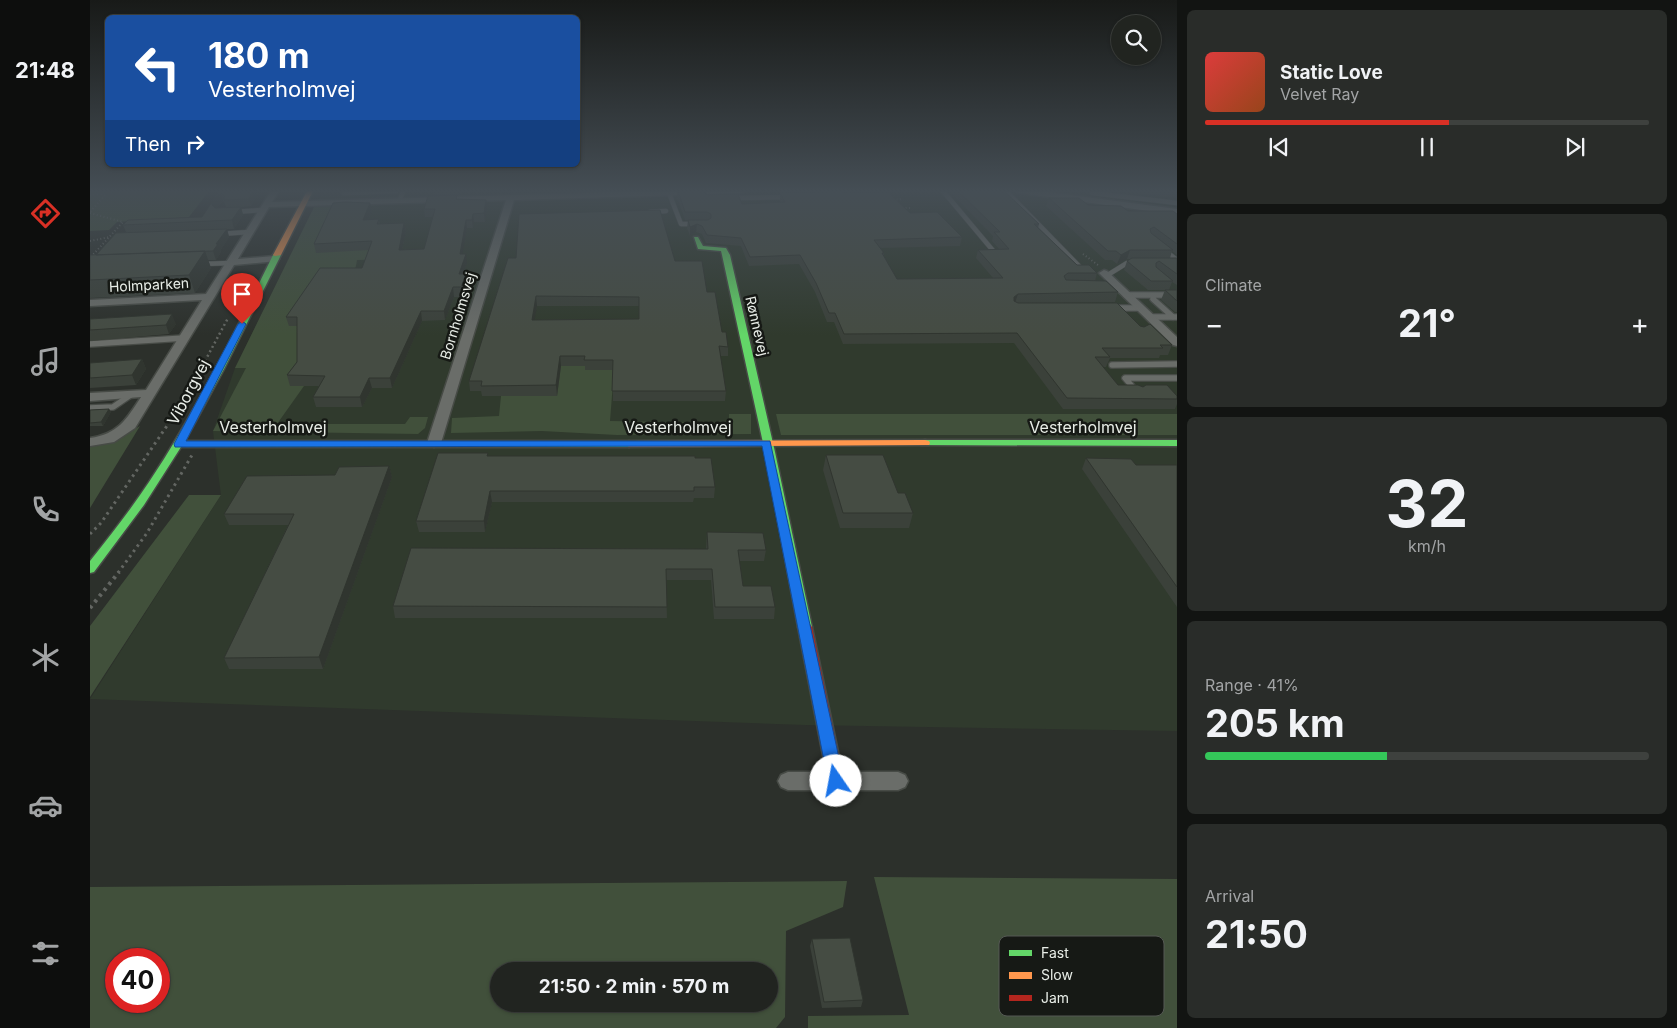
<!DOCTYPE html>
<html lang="en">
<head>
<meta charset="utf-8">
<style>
	body { margin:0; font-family:Inter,sans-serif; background:#292c29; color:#f1f3f6; height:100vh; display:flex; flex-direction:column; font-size:19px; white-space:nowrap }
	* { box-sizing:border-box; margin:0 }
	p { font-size:16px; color:#a2a4a5 }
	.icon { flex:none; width:28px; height:28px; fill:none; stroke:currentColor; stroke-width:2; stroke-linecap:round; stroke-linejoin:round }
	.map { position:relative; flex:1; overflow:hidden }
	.panel { display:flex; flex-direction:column; gap:10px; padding:10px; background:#121412; width:500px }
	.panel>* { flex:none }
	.banner { position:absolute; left:15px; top:15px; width:475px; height:152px; border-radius:8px; box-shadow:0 1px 4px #0004,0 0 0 1px #3e413e; background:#1a4fa0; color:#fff; overflow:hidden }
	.controls { position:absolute; left:1021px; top:15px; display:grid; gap:10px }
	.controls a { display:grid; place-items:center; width:50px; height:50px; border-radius:50%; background:#212420; box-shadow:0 1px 4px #0004,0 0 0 1px #3e413e; font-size:25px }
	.speed { position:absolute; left:15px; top:948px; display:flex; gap:10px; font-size:25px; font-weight:700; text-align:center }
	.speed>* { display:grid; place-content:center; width:65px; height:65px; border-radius:50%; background:#212420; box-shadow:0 1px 4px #0004,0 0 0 1px #3e413e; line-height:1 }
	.speed .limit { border:8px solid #d22; background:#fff; color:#111 }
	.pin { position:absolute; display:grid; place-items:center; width:42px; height:42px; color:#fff; margin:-51px -21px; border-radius:50% 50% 50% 0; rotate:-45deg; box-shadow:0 0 5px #0007 }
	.pin .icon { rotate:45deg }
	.me { position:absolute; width:55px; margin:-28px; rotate:348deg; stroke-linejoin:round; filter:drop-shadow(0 0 4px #0008) }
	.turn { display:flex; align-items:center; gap:18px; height:105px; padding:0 20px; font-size:22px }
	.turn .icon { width:65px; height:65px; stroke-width:2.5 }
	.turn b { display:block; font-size:35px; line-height:42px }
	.then { display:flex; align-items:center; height:48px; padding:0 20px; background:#0003; gap:10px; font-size:19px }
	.big { font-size:38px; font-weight:700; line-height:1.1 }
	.panel .widget { flex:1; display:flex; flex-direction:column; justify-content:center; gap:8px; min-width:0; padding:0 18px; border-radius:8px; background:#292c29 }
	.panel .dial { align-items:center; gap:0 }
	.dial b { font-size:65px; line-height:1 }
	.song { display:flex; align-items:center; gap:15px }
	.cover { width:60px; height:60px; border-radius:8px; background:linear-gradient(135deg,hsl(0 70% 55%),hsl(20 70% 35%)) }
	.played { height:5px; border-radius:2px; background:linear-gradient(90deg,#d93025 55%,#3e413e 55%) }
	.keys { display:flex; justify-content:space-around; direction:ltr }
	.heat { display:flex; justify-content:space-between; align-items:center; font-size:28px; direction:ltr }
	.charge { height:8px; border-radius:4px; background:linear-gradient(90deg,#34c759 41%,#3e413e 0) }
	.trip { position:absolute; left:400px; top:962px; width:288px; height:50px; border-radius:25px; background:#212420; box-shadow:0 1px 4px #0004,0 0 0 1px #3e413e; font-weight:700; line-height:50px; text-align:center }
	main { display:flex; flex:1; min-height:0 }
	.tab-bar { display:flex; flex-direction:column; width:90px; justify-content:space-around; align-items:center; background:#0d0e0d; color:#a2a4a5 }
	.tab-bar .icon { width:35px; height:35px }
	.tab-bar .selected { color:#d93025 }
	.tab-bar b { font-size:22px; color:#f1f3f6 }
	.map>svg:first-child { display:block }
	.built { fill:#303a2d }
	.green { fill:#41503b; fill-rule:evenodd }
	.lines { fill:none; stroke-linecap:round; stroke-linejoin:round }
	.lane-far1-casing { stroke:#474b46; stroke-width:5.5 }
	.lane-casing { stroke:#474b46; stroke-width:8 }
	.street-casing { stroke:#474b46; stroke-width:3 }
	.fast-casing { stroke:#474b46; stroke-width:3 }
	.slow-casing { stroke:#474b46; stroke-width:3 }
	.jam-casing { stroke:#474b46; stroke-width:3 }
	.path-far3 { stroke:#636662; stroke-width:2; stroke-dasharray:1 2.5; stroke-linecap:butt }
	.path-far2 { stroke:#636662; stroke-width:2.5; stroke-dasharray:2 3; stroke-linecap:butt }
	.path-far1 { stroke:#636662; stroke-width:3; stroke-dasharray:2.5 4; stroke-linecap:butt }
	.path { stroke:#636662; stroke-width:4; stroke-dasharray:3 4.5; stroke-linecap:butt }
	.lane-far1 { stroke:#6a6d69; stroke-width:4.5 }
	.lane { stroke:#6a6d69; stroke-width:5.5 }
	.street { fill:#6a6d69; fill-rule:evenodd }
	.fast { fill:#63d668; fill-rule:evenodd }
	.slow { fill:#ff974d; fill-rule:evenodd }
	.jam { fill:#b3261e; fill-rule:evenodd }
	.wall { fill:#3b413a; fill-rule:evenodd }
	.shaded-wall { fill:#30352f }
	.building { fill:#454c43; stroke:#30352f; fill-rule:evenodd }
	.route { fill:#1a73e8; stroke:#114b97 }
	.labels { text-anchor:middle; stroke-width:5; stroke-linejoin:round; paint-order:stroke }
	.far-street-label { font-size:14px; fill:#e8ede7; stroke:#161915 }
	.street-label { font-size:16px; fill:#e8ede7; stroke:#161915 }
	.key { fill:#161915; stroke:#555954; stroke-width:1 }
	.key-label { font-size:14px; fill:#e8ede7 }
</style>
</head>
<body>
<main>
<nav class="tab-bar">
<b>21:48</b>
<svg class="icon selected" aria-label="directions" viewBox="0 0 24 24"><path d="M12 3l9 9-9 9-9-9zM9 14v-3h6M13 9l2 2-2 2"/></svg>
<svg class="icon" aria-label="music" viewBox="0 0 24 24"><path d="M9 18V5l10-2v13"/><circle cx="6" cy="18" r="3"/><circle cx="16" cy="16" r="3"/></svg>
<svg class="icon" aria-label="phone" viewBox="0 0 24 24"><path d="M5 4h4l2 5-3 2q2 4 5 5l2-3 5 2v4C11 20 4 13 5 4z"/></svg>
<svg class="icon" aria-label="climate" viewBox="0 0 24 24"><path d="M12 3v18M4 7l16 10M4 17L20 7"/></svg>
<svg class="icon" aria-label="car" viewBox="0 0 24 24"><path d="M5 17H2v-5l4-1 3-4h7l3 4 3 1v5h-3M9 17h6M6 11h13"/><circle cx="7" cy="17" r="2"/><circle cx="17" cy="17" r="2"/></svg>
<svg class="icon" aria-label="filters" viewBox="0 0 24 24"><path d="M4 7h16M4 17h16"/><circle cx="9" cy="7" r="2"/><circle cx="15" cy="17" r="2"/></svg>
</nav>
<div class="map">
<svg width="1087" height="1028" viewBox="0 0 1087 1028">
	<rect width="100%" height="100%" fill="#2c302b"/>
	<path class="built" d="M233 191H1087V731L715 725 0 699 131 495 123 431 145 368Z"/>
	<path class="green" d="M0 191H119L99 217 27 222 19 230 0 231Z
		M244 205 248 211 239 214 271 243 314 241 309 259 267 260C264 285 243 305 231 327 220 347 213 367 200 385L214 386 187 424H315L320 417H338L335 428 328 434 123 431 156 368H145L224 207Z
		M443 366H495V370H524L520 421 639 423V414H661V434L527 435 452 431 361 433 362 418 409 416 411 396H467Z
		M686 414H1087V435H691Z
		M50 426 0 508V445L27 440Z
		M99 495H131L0 697V626Z
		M784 877 1087 879V1028H718V1016L819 1015Z
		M757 881 753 907 696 931 695 1017 686 1028H0V887ZM26 959H69V1001H26ZM409 971H679V1004H409Z"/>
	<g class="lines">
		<g class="lane-far1-casing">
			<path id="lane-far1" d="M853 191 905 253
				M916 191 989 266
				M254 193 306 191
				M579 193 591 224H608
				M1002 193 1087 203
				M641 198 700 197
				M310 200 313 191
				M142 212 173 210
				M560 212 576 211
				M129 234 159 232
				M1073 249 1087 260
				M111 264 141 263
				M1016 276 1037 263H1046"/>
		</g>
		<g class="lane-casing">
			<path id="lane" d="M1036 295H1087
				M1063 299 1083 317
				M1022 308H1050
				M1059 317H1087
				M0 344 94 338
				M1022 365 1087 364
				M1047 392 1035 378H1087
				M0 408 23 407 42 394"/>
		</g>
		<g class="street-casing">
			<path id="street" d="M181 191H189L182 202 563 191H656L652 193 424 200 351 443 344 447 337 443 416 200 179 207 148 259 184 256 189 259 187 261 144 265 45 428 24 442 0 446V438C28 434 36 420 51 397L0 401V393L56 390 112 300 0 306V300L116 294Z
				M926 191H950L1087 209V215L930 193Z
				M1014 270 1017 271 1087 337V346L1083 345 1011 275 1009 273Z
				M698 772H808L815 775 818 781 815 787 808 790H698L691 787 688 781 691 775Z"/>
		</g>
		<g class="fast-casing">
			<path id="fast" d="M604 237H608L613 246 636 248 640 255 685 452 722 627 720 630H710L708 627 675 452 632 255 631 251 608 249Z
				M187 253 191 255 134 369 95 441H539L544 444 539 447H91L54 505 4 572 0 573V561C21 535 41 509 59 482 107 410 145 332 183 255Z
				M835 440H1087V446L831 445 830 443 831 441Z"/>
		</g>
		<g class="slow-casing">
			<path id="slow" d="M217 191H223L191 255 185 256 183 255Z
				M835 440 839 441 840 443 839 445 539 447 534 444 539 441Z"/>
		</g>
		<g class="jam-casing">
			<path id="jam" d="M715 622 720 624 722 627 754 781 752 786 746 788 740 786 738 781 708 627 710 624Z"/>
		</g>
		<path class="path-far3" d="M0 195 16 194 0 212
			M803 200 812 199
			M812 208H822
			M0 213 33 222 0 258
			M0 241 20 237
			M993 254 1008 265"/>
		<path class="path-far2" d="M115 361 138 318
			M84 415 90 406"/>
		<path class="path-far1" d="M0 534 11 523 85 414
			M28 573 57 533 102 455"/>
		<path class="path" d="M0 608 29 572"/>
		<use href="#lane-far1" class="lane-far1"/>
		<use href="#lane" class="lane"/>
		<use href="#street" class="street"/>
		<use href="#fast" class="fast"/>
		<use href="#slow" class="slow"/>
		<use href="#jam" class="jam"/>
	</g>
	<path class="wall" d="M129 191H169L161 206 151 207 153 215 144 229H137L139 237 130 251 131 252 126 260H118L121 268 105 293 0 298V255H6L36 232 33 225 112 217 124 207ZM133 201 134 202 136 207 126 208Z
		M343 191H369V195H344Z
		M587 191H616L615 193 618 195 652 204 690 202V193L737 192 685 193 684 191H753L755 193 820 213 872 237 870 246 790 248 794 253V256L807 279 903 278 886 258 888 250 909 249 902 241 903 236 859 191H914L949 224 948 228 987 265 1007 273 1005 281 1028 292 1025 302 928 303 1050 326 1082 345 1078 355H1070L1069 358H1020L1016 367H1013L1028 385 1053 387 1087 396V404L1085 409H973L924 343 753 344 744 322H737L725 292 709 264 659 266 651 246 616 243 612 234 606 232 600 236 597 228 598 220H595L587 197Z
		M754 191H791V192L756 193Z
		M1029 191H1087V198Z
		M367 195V199L397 208 395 222H384L383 228H377L372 254 377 263 373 274 377 283 372 297H364L355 320 332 321 302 388H282L272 407H226L223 397 229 386H200L197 375 207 362V326H199L196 317 272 268 279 250 226 253 224 244 280 203 282 211 278 220 289 219 290 224 314 223 316 231 312 250 334 249 343 217H335L334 209Z
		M959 198 998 205 1038 211 1087 214V255L1082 251 1080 258H1087V285L1082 282 1079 290H1087V312H1085L1071 300 1075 290H1078H1058L1034 270 1037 261 1040 259H1037L1027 264 1022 260H1015L956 206Z
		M418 258 585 261 617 292 632 332 638 347V356H630L636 391 635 401H523V370H495V366H471L467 396H392L391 391H380L379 381ZM447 306H549V319L444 320Z
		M0 319 86 324 79 334 0 341Z
		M52 359 56 369 46 385 0 388V363Z
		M19 409 21 412 13 426H0V410Z
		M736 455 808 493 823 513 819 528H750L733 470Z
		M398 456 605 458 625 487 624 498H604L603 502H402L395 532H329L326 521Z
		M996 458 1046 465H1087V607L992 469Z
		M299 466 302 477 233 669H139L134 658 198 525H139L134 514Z
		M617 532 676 550 674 561H649L653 586 685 607 684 619H624L621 580H576L577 618H305L303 606 616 549Z
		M722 939 773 1000 771 1007 732 1008 720 946Z"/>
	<path class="shaded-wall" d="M163 191H169L161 206 159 199Z
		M131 193 133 201 125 209 122 201Z
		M396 200 397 208 395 222 394 213Z
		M280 203 282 211 274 228 273 220Z
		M151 207 153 215 144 229 142 220Z
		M383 214 384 222 383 228 382 220Z
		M376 220 377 228 371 263 370 254Z
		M314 223 316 231 310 259 309 250Z
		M607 224 606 232 600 236V227Z
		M137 229 139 237 130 251 131 252 126 260 123 251 126 244Z
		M1040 250 1037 259 1027 264 1031 255Z
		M115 251 121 268 105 293 99 275Z
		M376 254 377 263 370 283 369 274Z
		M376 274 377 283 372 297 371 287Z
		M363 287 364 297 355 320 354 311Z
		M928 294 925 303 921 306 924 297Z
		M446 296 447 306 443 330 442 320Z
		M331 311 332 321 302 388 300 378Z
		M82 314 86 324 79 334 76 325Z
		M470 356 471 366 467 396 466 385Z
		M52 359 56 369 46 385 42 375Z
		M279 378 282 388 272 407 270 397Z
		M19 409 21 412 13 426 11 422Z
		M299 466 302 477 233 669 229 657Z
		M400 491 402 502 395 532 394 521Z"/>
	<path class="building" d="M129 191H163L159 199 134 200V195L131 193 122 201Z
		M588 191H615V193L618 195 648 194 652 204 695 202 690 193 738 192 740 191H753L755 193 798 192 820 213 847 212 872 237 784 240 794 253H792L807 279 913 278 888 250 919 249 904 232H910L868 191H914L949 224H944L987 265H999L1007 273H978L974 276 976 280 1016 281 1028 292 928 294 924 297V301L928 303H1027L1050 326 1054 327 1060 324 1082 345H1070L1073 348H1012L1020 357H1005L1028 385H1048L1053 387 1056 385H1077L1087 396V399L977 398 927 333 754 334 745 313H739L726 283 710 255 660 257 651 238 617 235 612 226 607 224 600 227 598 220H618L621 218V214L617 212H595Z
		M367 195 366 199 396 200 394 213 383 214 382 220H376L370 254H376L369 274H376L371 287H363L354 311H331L300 378H279L270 397H223L235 376 197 375 207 362V317H196L230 268H272L282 241 224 244 243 203 255 202 280 203 273 220 289 219 287 224 314 223 309 250 334 249 345 209H334L338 196Z
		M959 198H989L998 205 1031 206 1038 211H1083L1087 214V244L1064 227 1060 229 1061 233 1083 250H1040L1031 255 1026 251H1018Z
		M122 202V205L125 208 151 207 142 220 33 225 38 220 112 217Z
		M570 210 585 261H612L617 292H625L632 332H636L638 347 629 346 636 391H522L523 360H494L495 356H470L466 385 391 386 392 381H379L418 258H426L429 214ZM446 296 549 297V319L442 320Z
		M137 229 126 244H128L123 251 6 255 26 233Z
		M115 251 99 275 0 280V255Z
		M1042 258H1087V274L1069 261 1066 263V267L1083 281H1061L1037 261Z
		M1075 290H1087V301Z
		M82 314 76 325 0 330V319Z
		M52 359 42 375 0 378V363Z
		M19 409 11 422 0 423V410Z
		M348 453H398L397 456H605V458H621L625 487H604V491H400L394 521H326Z
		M736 455H793L808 493H815L823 513H753Z
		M996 458 1041 459 1046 465H1087V587Z
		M299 466 229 657 134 658 204 514H134L157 476 245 475 249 467Z
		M617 532 673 533 676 550H648L653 586H681L685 607H625L622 569H576L577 607 303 606 321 548 618 549Z
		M760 938 773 1000 734 1002 722 939Z"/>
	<linearGradient id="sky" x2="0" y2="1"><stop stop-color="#181a18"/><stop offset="0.57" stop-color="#454e55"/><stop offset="1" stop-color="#454e55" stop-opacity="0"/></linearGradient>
	<rect width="1087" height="335" fill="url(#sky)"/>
	<path class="route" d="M152 321 156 324 96 441H680L754 781 752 785 746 788 741 785 738 781 672 446 85 447 84 444 148 324Z"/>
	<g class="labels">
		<g class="far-street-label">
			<text transform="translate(59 285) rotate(-3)" y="5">Holmparken</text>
			<text transform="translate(368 316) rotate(-73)" y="5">Bornholmsvej</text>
			<text transform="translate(667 326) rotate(77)" y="5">Rønnevej</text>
		</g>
		<g class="street-label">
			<text transform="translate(98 392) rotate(-62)" y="6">Viborgvej</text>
			<text x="183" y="433">Vesterholmvej</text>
			<text x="588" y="433">Vesterholmvej</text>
			<text x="993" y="433">Vesterholmvej</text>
		</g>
	</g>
	<rect x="909" y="936" width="165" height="80" rx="8" class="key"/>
	<rect x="919" y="950" width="23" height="6" fill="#63d668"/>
	<rect x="919" y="972" width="23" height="7" fill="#ff974d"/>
	<rect x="919" y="995" width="23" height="6" fill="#b3261e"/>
	<g class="key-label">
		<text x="951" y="958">Fast</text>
		<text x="951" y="980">Slow</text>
		<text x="951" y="1003">Jam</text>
	</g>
</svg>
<div class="controls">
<a><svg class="icon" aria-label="search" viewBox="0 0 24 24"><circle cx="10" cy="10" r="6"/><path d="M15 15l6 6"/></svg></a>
</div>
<div class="speed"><div class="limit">40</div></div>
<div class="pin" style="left:152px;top:324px;background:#d93025"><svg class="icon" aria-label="arrive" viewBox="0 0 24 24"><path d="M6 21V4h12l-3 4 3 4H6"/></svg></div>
<svg class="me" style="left:746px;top:781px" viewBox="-20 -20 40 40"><circle r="19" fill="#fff"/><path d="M0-13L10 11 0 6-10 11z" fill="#1a73e8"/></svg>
<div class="trip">21:50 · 2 min · 570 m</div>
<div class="banner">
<div class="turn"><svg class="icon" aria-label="left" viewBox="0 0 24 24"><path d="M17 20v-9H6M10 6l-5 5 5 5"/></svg><div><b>180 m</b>Vesterholmvej</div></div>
<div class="then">Then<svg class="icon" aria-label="right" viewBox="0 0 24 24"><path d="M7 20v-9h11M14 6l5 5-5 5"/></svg></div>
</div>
</div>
<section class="panel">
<div class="widget">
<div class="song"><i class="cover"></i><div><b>Static Love</b><p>Velvet Ray</p></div></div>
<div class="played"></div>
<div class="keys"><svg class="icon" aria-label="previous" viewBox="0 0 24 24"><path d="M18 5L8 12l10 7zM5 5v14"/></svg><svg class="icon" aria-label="pause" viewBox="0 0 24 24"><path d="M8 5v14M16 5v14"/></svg><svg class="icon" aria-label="next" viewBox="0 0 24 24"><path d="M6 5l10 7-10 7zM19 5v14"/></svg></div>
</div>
<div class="widget"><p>Climate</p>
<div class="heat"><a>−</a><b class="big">21°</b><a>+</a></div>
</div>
<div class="widget dial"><b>32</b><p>km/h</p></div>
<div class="widget"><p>Range · 41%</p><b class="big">205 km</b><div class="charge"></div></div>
<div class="widget"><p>Arrival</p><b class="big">21:50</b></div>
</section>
</main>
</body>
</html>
